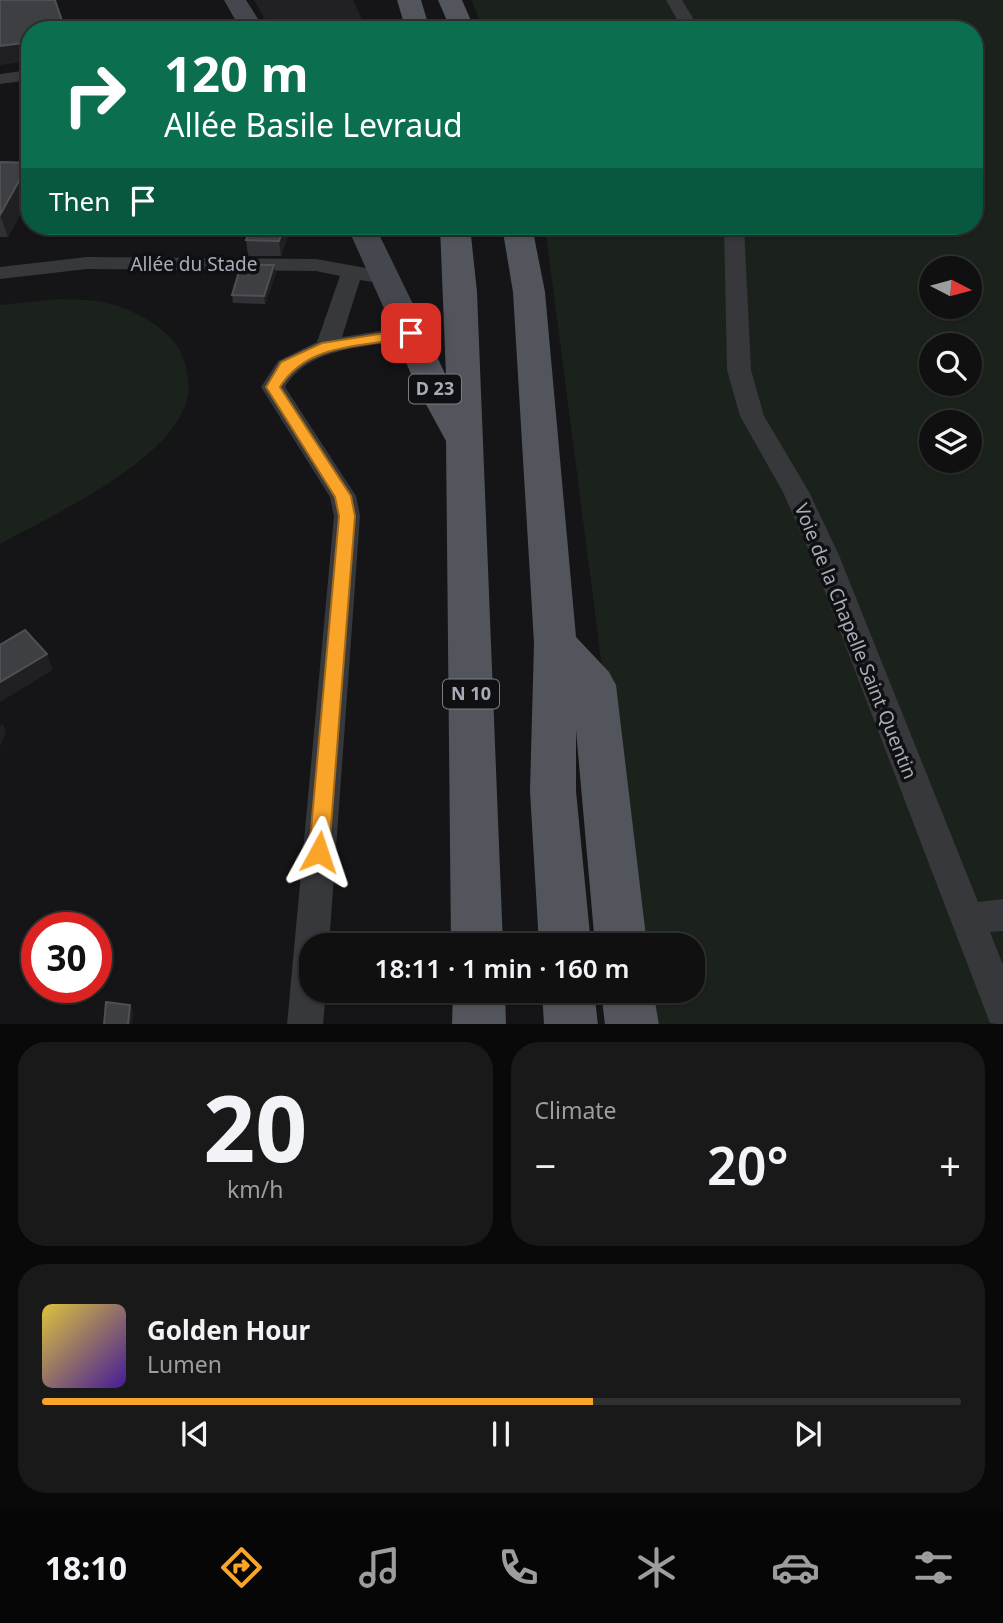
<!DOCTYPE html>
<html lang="en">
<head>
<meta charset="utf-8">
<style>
	body { margin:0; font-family:"Noto Sans",sans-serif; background:#19191a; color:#f1f3f6; height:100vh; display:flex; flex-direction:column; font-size:26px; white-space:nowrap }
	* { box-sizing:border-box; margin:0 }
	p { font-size:23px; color:#9c9d9f }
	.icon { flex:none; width:38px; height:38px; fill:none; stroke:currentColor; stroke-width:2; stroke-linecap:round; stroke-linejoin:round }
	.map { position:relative; height:1024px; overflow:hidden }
	.drawer { display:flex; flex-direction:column; gap:18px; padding:18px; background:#090909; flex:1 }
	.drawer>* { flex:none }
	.banner { position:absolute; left:21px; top:21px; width:962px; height:214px; border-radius:28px; box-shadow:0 2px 5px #0004,0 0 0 2px #303031; background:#0b6e4f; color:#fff; overflow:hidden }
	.needle { width:46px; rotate:96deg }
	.buttons { position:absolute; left:919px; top:256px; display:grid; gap:14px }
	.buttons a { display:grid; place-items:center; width:63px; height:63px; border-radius:50%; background:#101011; box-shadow:0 2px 5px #0004,0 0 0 2px #303031; font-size:35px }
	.speed { position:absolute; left:21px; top:912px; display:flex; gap:14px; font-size:35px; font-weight:700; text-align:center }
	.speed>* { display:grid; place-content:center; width:91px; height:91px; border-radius:50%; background:#101011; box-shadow:0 2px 5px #0004,0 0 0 2px #303031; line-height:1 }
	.speed .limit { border:10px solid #d22; background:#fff; color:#111 }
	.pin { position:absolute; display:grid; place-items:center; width:60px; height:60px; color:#fff; margin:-30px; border-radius:14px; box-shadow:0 4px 10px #0006 }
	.me { position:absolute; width:77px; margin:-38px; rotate:5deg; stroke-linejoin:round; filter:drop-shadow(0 0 5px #0008) }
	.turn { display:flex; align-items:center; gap:24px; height:147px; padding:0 28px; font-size:32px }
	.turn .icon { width:91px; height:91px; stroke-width:2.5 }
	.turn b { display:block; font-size:49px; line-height:60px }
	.then { display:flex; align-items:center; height:66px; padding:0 28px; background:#0003; gap:14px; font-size:26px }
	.big { font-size:52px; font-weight:600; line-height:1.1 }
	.drawer .card { flex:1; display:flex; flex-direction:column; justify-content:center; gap:10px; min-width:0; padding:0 24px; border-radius:28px; background:#19191a }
	.drawer .dial { align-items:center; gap:0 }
	.dial b { font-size:91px; line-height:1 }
	.song { display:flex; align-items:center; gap:21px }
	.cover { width:84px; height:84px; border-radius:10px; background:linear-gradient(135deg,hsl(50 70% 55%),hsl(260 70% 35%)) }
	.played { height:7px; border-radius:4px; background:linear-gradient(90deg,#faa42a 60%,#303031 60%) }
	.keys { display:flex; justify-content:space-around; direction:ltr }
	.heat { display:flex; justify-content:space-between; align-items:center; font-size:38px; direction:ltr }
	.drawer .tiles { flex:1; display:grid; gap:18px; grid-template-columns:1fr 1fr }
	.card:last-child { grid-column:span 2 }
	.trip { position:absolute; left:299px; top:933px; width:406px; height:70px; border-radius:28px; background:#101011; box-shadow:0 2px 5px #0004,0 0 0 2px #303031; font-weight:600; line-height:70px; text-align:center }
	.dock { display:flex; height:112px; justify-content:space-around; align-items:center; background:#060607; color:#9c9d9f }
	.dock .icon { width:49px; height:49px }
	.dock .active { color:#faa42a }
	.dock b { font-size:32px; color:#f1f3f6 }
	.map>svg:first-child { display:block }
	.built { fill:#212124 }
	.green { fill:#1b221c; fill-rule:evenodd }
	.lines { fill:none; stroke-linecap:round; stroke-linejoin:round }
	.street { fill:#36383c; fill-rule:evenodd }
	.secondary { fill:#44474d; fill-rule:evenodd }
	.primary { fill:#52555c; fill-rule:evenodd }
	.wall { fill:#313135 }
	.shaded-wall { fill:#202023 }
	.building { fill:#3d3f43; stroke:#4e5055; stroke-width:2 }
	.route { fill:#faa42a; stroke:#a26b1b; stroke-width:2 }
	.labels { text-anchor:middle; stroke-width:7; stroke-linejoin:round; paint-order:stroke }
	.shield { fill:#101012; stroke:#797e86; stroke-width:2 }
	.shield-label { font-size:18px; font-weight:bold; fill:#a6adb8 }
	.street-label { font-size:19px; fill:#a6adb8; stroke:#101012 }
</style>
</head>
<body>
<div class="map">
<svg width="1003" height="1025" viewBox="0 0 1003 1025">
	<rect width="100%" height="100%" fill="#151517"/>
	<path class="built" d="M254 0H353L363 22 315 30H271Z"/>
	<path class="green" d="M471 0H1003V1024H649L644 991 693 990V945H638L545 226H975V30H484ZM931 268H970V306H931ZM931 345H970V383H931ZM931 422H970V460H931Z
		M59 299C73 300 88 299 102 302 127 306 171 328 181 353 186 365 190 380 188 394 178 459 52 515 0 544V305Z"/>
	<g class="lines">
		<path class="street" d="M666 0H682L700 30H683Z
			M30 70V80L0 84V74Z
			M724 226H744L751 370 764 416 809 492 838 553 978 902 1003 899V931L990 932 1003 965V1025L990 1023 810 553 783 492 740 416 727 370Z
			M87 257 316 259 394 273 397 278 386 284 360 280 342 337 411 326 419 328 422 333 419 338 411 340C368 347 310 346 285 387L356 496 360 516 329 945H312V990H326L323 1025H287L334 516 330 497 261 387 278 361 317 342 340 276 316 271 87 269 0 279V267Z"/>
		<path class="secondary" d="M224 0H246L265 30H241Z
			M347 226H375L427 333 422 340 411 343 400 340 395 333Z"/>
		<path class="primary" d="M397 0H421L430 30H406Z
			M438 0H462L475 30H451Z
			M440 226H470L477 292 503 945H451L446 441 415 384 394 333 399 326 411 323 423 326 446 376Z
			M502 226H532L545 292 576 637 609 672 616 685 647 945H595L576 730V791L591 945H539L530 791 534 643 513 292Z
			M453 990H505L506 1025H452Z
			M542 990H594L598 1025H544Z
			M601 990H653L659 1025H605Z"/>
	</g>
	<path class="wall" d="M0 163H29L30 164V196L8 237H0Z
		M251 226H289L290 230 281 256H248L246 240Z
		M274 265 276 273 265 304 233 303 232 295Z"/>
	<path class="shaded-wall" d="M30 42V61L0 65V46Z
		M29 163 30 196 8 237 0 215Z
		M284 226H289L290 230 281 256 279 241Z
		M274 265 276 273 265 304 264 296Z
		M47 654 53 670 0 702V682Z
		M2 723 6 731 0 747V728Z
		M130 1005 133 1012 132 1025H128Z"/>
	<path class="building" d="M0 0H55L65 30H30V42L0 46Z
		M1 162 29 163 0 215V163Z
		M251 226H284L279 241 246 240Z
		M241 265H274L264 296 232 295Z
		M25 630 47 654 0 682V645Z
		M106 1002 130 1005 128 1025H104Z"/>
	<path class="route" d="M411 329 415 330V336C367 348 310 340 280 387L351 496 355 516 329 852 326 858 319 861 312 858 309 852 339 516 335 497 266 387 281 362 322 343Z"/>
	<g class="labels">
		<g class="shield">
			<rect x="409" y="374.5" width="52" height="29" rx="5"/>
			<rect x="443" y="679.5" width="56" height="29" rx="5"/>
		</g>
		<g class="shield-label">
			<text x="435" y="395">D 23</text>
			<text x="471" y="700">N 10</text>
		</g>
		<g class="street-label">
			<text x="194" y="271">Allée du Stade</text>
			<text transform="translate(856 641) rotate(68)" y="7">Voie de la Chapelle Saint Quentin</text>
		</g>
	</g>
</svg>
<div class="buttons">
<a><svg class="needle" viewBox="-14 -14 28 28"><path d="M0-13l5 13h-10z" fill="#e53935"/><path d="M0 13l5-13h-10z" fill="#9c9d9f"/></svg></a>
<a><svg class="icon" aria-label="search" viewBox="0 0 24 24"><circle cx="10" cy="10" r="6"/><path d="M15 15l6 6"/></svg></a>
<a><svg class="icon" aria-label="layers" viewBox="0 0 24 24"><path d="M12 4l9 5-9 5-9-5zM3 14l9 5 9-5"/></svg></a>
</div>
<div class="speed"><div class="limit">30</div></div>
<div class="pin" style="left:411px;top:333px;background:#d93025"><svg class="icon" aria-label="arrive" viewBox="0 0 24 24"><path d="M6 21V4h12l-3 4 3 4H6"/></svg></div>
<svg class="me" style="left:319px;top:852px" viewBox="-20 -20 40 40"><path d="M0-17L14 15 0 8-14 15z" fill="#faa42a" stroke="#fff" stroke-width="4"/></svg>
<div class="trip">18:11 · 1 min · 160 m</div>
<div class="banner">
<div class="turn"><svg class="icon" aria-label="right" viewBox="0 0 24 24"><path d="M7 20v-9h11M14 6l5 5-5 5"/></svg><div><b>120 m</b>Allée Basile Levraud</div></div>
<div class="then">Then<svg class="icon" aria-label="arrive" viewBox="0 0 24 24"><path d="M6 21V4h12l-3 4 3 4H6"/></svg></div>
</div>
</div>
<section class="drawer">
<div class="tiles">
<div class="card dial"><b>20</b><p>km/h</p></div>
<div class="card"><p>Climate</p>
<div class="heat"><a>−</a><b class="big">20°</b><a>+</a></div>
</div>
<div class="card">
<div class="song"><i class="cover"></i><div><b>Golden Hour</b><p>Lumen</p></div></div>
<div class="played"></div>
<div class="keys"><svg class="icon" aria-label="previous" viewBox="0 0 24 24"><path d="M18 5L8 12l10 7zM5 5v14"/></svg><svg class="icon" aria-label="pause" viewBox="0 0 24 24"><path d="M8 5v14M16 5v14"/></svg><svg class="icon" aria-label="next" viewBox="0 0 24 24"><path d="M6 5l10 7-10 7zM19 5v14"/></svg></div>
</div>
</div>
</section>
<nav class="dock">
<b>18:10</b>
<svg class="icon active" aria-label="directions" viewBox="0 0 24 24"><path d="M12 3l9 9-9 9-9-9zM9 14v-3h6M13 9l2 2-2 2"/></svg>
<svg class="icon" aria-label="music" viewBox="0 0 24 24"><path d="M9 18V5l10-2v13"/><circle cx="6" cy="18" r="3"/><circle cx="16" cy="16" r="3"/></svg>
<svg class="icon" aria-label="phone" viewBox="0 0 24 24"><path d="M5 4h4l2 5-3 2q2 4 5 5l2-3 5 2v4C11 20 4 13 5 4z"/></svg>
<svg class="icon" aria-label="climate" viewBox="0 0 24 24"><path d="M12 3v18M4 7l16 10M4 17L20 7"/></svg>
<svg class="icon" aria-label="car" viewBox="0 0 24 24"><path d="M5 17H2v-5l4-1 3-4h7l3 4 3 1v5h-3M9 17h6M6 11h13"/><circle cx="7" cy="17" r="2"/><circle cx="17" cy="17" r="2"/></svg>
<svg class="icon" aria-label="filters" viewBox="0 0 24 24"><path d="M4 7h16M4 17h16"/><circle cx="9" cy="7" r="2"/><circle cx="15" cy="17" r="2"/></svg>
</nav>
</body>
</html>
